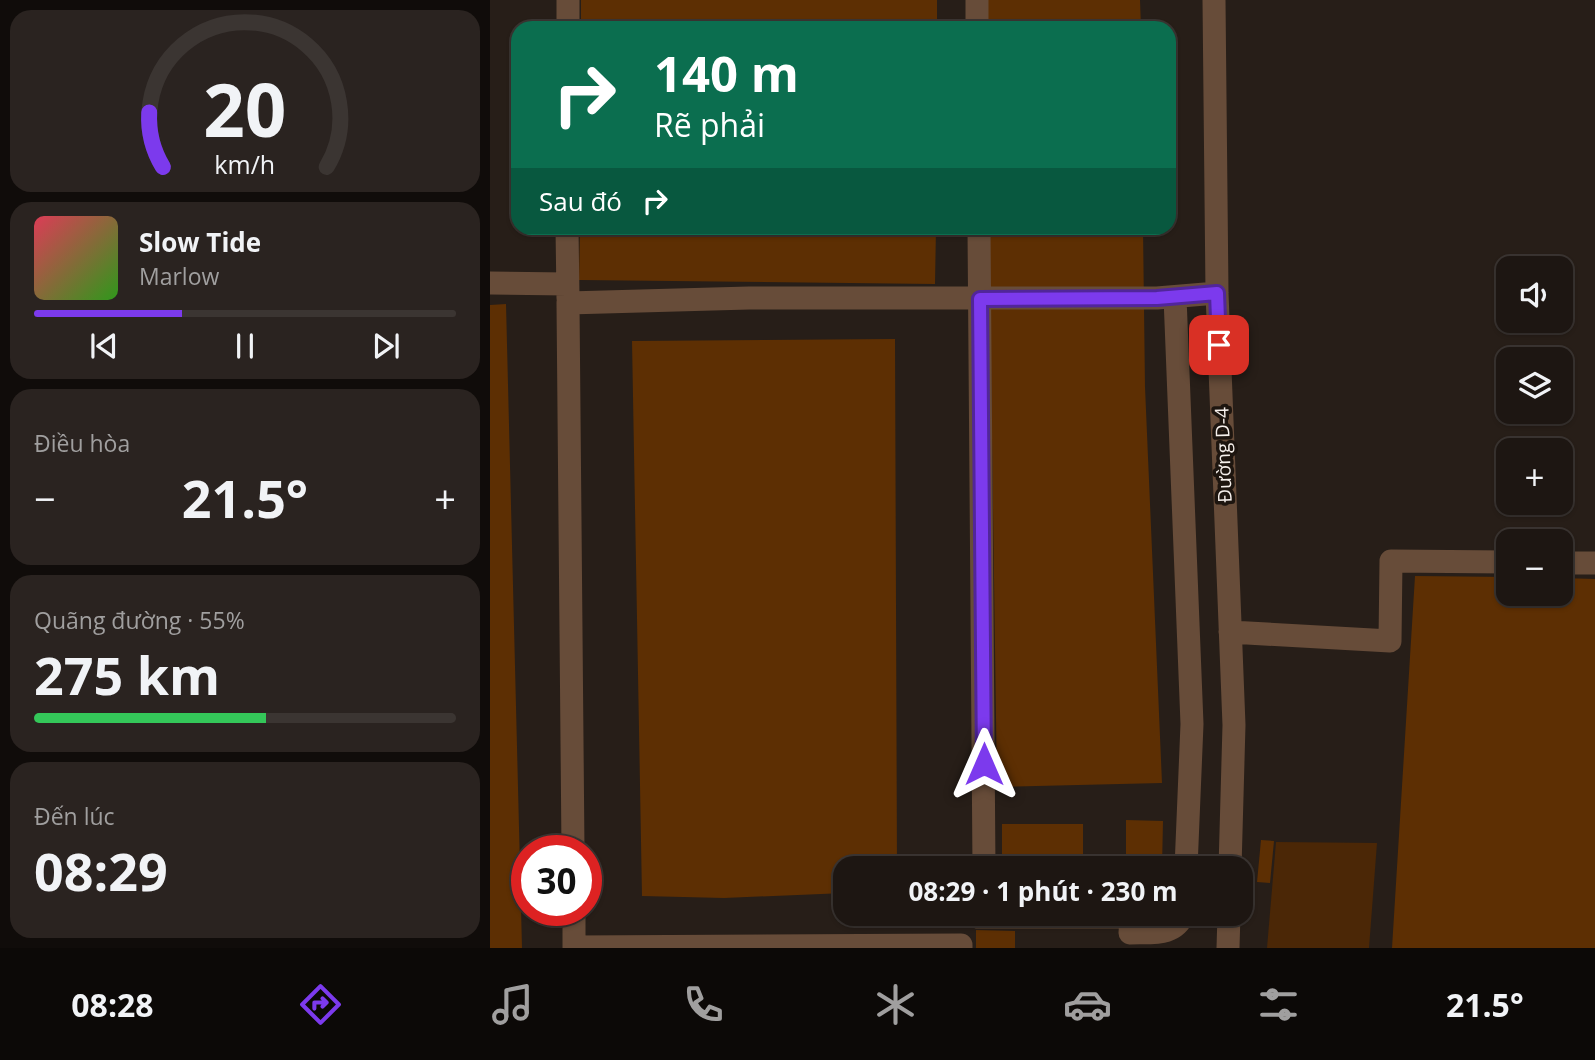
<!DOCTYPE html>
<html lang="vi">
<head>
<meta charset="utf-8">
<style>
	body { margin:0; font-family:"Open Sans",sans-serif; background:#2a2320; color:#f1f3f6; height:100vh; display:flex; flex-direction:column; font-size:26px; white-space:nowrap }
	* { box-sizing:border-box; margin:0 }
	p { font-size:23px; color:#a09f9f }
	.icon { flex:none; width:38px; height:38px; fill:none; stroke:currentColor; stroke-width:2; stroke-linecap:round; stroke-linejoin:round }
	.map { position:relative; flex:1; overflow:hidden }
	.details { display:flex; flex-direction:column; gap:10px; padding:10px; background:#100c0a; width:490px }
	.details>* { flex:none }
	.top-card { position:absolute; left:21px; top:21px; width:665px; height:214px; border-radius:21px; box-shadow:0 2px 5px #0004,0 0 0 2px #3b3532; background:#0b6e4f; color:#fff; overflow:hidden }
	.controls { position:absolute; left:1006px; top:256px; display:grid; gap:14px }
	.controls a { display:grid; place-items:center; width:77px; height:77px; border-radius:14px; background:#1d1612; box-shadow:0 2px 5px #0004,0 0 0 2px #3b3532; font-size:35px }
	.speed { position:absolute; left:21px; top:835px; display:flex; gap:14px; font-size:35px; font-weight:700; text-align:center }
	.speed>* { display:grid; place-content:center; width:91px; height:91px; border-radius:50%; background:#1d1612; box-shadow:0 2px 5px #0004,0 0 0 2px #3b3532; line-height:1 }
	.speed .limit { border:10px solid #d22; background:#fff; color:#111 }
	.pin { position:absolute; display:grid; place-items:center; width:60px; height:60px; color:#fff; margin:-30px; border-radius:14px; box-shadow:0 4px 10px #0006 }
	.me { position:absolute; width:77px; margin:-38px; rotate:0deg; stroke-linejoin:round; filter:drop-shadow(0 0 5px #0008) }
	.turn { display:flex; align-items:center; gap:24px; height:147px; padding:0 28px; font-size:32px }
	.turn .icon { width:91px; height:91px; stroke-width:2.5 }
	.turn b { display:block; font-size:49px; line-height:60px }
	.then { display:flex; align-items:center; height:66px; padding:0 28px; background:#0003; gap:14px; font-size:26px }
	.big { font-size:52px; font-weight:700; line-height:1.1 }
	.details .widget { flex:1; display:flex; flex-direction:column; justify-content:center; gap:10px; min-width:0; padding:0 24px; border-radius:21px; background:#2a2320 }
	.details .dial { align-items:center; gap:0 }
	.dial svg { height:182px; overflow:visible; fill:none; stroke:#3b3532; stroke-width:7; stroke-linecap:round; text-anchor:middle }
	.dial text { fill:#f1f3f6; stroke:none }
	.song { display:flex; align-items:center; gap:21px }
	.cover { width:84px; height:84px; border-radius:10px; background:linear-gradient(135deg,hsl(350 70% 55%),hsl(110 70% 35%)) }
	.played { height:7px; border-radius:4px; background:linear-gradient(90deg,#7c3aed 35%,#3b3532 35%) }
	.keys { display:flex; justify-content:space-around; direction:ltr }
	.heat { display:flex; justify-content:space-between; align-items:center; font-size:38px; direction:ltr }
	.charge { height:10px; border-radius:5px; background:linear-gradient(90deg,#34c759 55%,#3b3532 0) }
	.trip { position:absolute; left:343px; top:856px; width:420px; height:70px; border-radius:21px; background:#1d1612; box-shadow:0 2px 5px #0004,0 0 0 2px #3b3532; font-weight:700; line-height:70px; text-align:center }
	.menu { display:flex; height:112px; justify-content:space-around; align-items:center; background:#0c0907; color:#a09f9f }
	.menu .icon { width:49px; height:49px }
	.menu .current { color:#7c3aed }
	.menu b { font-size:32px; color:#f1f3f6 }
	main { display:flex; flex:1; min-height:0 }
	.map>svg:first-child { display:block }
	.green { fill:#4b2706 }
	.building { fill:#5d2f03 }
	.lines { fill:none; stroke-linecap:round; stroke-linejoin:round }
	.minor { stroke:#674c39; stroke-width:23 }
	.route-casing { stroke:#51269a; stroke-width:18 }
	.route { stroke:#7c3aed; stroke-width:12 }
	.labels { text-anchor:middle; stroke-width:7; stroke-linejoin:round; paint-order:stroke }
	.street-label { font-size:19px; fill:#f6f0ec; stroke:#1d150f }
</style>
</head>
<body>
<main>
<section class="details">
<div class="widget dial"><svg viewBox="0 0 100 80">
<path d="M14 69A42 42 0 1 1 86 69"/>
<path d="M14 69A42 42 0 0 1 8 45" stroke="#7c3aed"/>
<text x="50" y="56" font-size="32" font-weight="700">20</text>
<text x="50" y="72" font-size="11">km/h</text>
</svg></div>
<div class="widget">
<div class="song"><i class="cover"></i><div><b>Slow Tide</b><p>Marlow</p></div></div>
<div class="played"></div>
<div class="keys"><svg class="icon" aria-label="previous" viewBox="0 0 24 24"><path d="M18 5L8 12l10 7zM5 5v14"/></svg><svg class="icon" aria-label="pause" viewBox="0 0 24 24"><path d="M8 5v14M16 5v14"/></svg><svg class="icon" aria-label="next" viewBox="0 0 24 24"><path d="M6 5l10 7-10 7zM19 5v14"/></svg></div>
</div>
<div class="widget"><p>Điều hòa</p>
<div class="heat"><a>−</a><b class="big">21.5°</b><a>+</a></div>
</div>
<div class="widget"><p>Quãng đường · 55%</p><b class="big">275 km</b><div class="charge"></div></div>
<div class="widget"><p>Đến lúc</p><b class="big">08:29</b></div>
</section>
<div class="map">
<svg width="1105" height="948" viewBox="0 0 1105 948">
	<rect width="100%" height="100%" fill="#271e18"/>
	<path class="green" d="M786 842 887 843 879 948H777Z"/>
	<path class="building" d="M91 0H447V28H91Z
		M498 0H650L651 28H498Z
		M90 228H446L445 284 89 280Z
		M499 228H653L655 387 672 783 507 787Z
		M16 304 32 948H0V305Z
		M405 339 407 868H355V893L234 898 152 896 142 341Z
		M925 576 1018 577V593H1071V578L1105 579V948H902Z
		M636 820 673 821 672 868H636Z
		M512 824H593V868H512Z
		M771 840 784 841 780 883 767 882Z
		M486 930 525 931V948H486Z"/>
	<g class="lines">
		<path class="minor" d="M724 0 727 293 744 725 740 868
			M78 28V0
			M487 28V0
			M77 228 78 298
			M489 228 494 868
			M0 283 77 284
			M685 297 702 724 696 868
			M1071 563H1105
			M740 632 900 641 901 561 1018 562
			M83 850 78 303 259 298H667L727 293
			M84 910V947L471 945V948
			M488 917H641L640 933C662 932 684 937 694 914
			M738 948 739 914"/>
	</g>
	<g class="lines">
		<g class="route-casing">
			<path id="route" d="M494 764 490 299 667 298 727 293 729 345"/>
		</g>
		<use href="#route" class="route"/>
	</g>
	<g class="labels">
		<g class="street-label">
			<text transform="translate(733 455) rotate(-92)" y="7">Đường D-4</text>
		</g>
	</g>
</svg>
<div class="controls">
<a><svg class="icon" aria-label="sound" viewBox="0 0 24 24"><path d="M4 9h4l5-4v14l-5-4H4zM17 9q2 3 0 6"/></svg></a>
<a><svg class="icon" aria-label="layers" viewBox="0 0 24 24"><path d="M12 4l9 5-9 5-9-5zM3 14l9 5 9-5"/></svg></a>
<a>+</a>
<a>−</a>
</div>
<div class="speed"><div class="limit">30</div></div>
<div class="pin" style="left:729px;top:345px;background:#d93025"><svg class="icon" aria-label="arrive" viewBox="0 0 24 24"><path d="M6 21V4h12l-3 4 3 4H6"/></svg></div>
<svg class="me" style="left:494px;top:764px" viewBox="-20 -20 40 40"><path d="M0-17L14 15 0 8-14 15z" fill="#7c3aed" stroke="#fff" stroke-width="4"/></svg>
<div class="trip">08:29 · 1 phút · 230 m</div>
<div class="top-card">
<div class="turn"><svg class="icon" aria-label="right" viewBox="0 0 24 24"><path d="M7 20v-9h11M14 6l5 5-5 5"/></svg><div><b>140 m</b>Rẽ phải</div></div>
<div class="then">Sau đó<svg class="icon" aria-label="right" viewBox="0 0 24 24"><path d="M7 20v-9h11M14 6l5 5-5 5"/></svg></div>
</div>
</div>
</main>
<nav class="menu">
<b>08:28</b>
<svg class="icon current" aria-label="directions" viewBox="0 0 24 24"><path d="M12 3l9 9-9 9-9-9zM9 14v-3h6M13 9l2 2-2 2"/></svg>
<svg class="icon" aria-label="music" viewBox="0 0 24 24"><path d="M9 18V5l10-2v13"/><circle cx="6" cy="18" r="3"/><circle cx="16" cy="16" r="3"/></svg>
<svg class="icon" aria-label="phone" viewBox="0 0 24 24"><path d="M5 4h4l2 5-3 2q2 4 5 5l2-3 5 2v4C11 20 4 13 5 4z"/></svg>
<svg class="icon" aria-label="climate" viewBox="0 0 24 24"><path d="M12 3v18M4 7l16 10M4 17L20 7"/></svg>
<svg class="icon" aria-label="car" viewBox="0 0 24 24"><path d="M5 17H2v-5l4-1 3-4h7l3 4 3 1v5h-3M9 17h6M6 11h13"/><circle cx="7" cy="17" r="2"/><circle cx="17" cy="17" r="2"/></svg>
<svg class="icon" aria-label="filters" viewBox="0 0 24 24"><path d="M4 7h16M4 17h16"/><circle cx="9" cy="7" r="2"/><circle cx="15" cy="17" r="2"/></svg>
<b>21.5°</b>
</nav>
</body>
</html>
